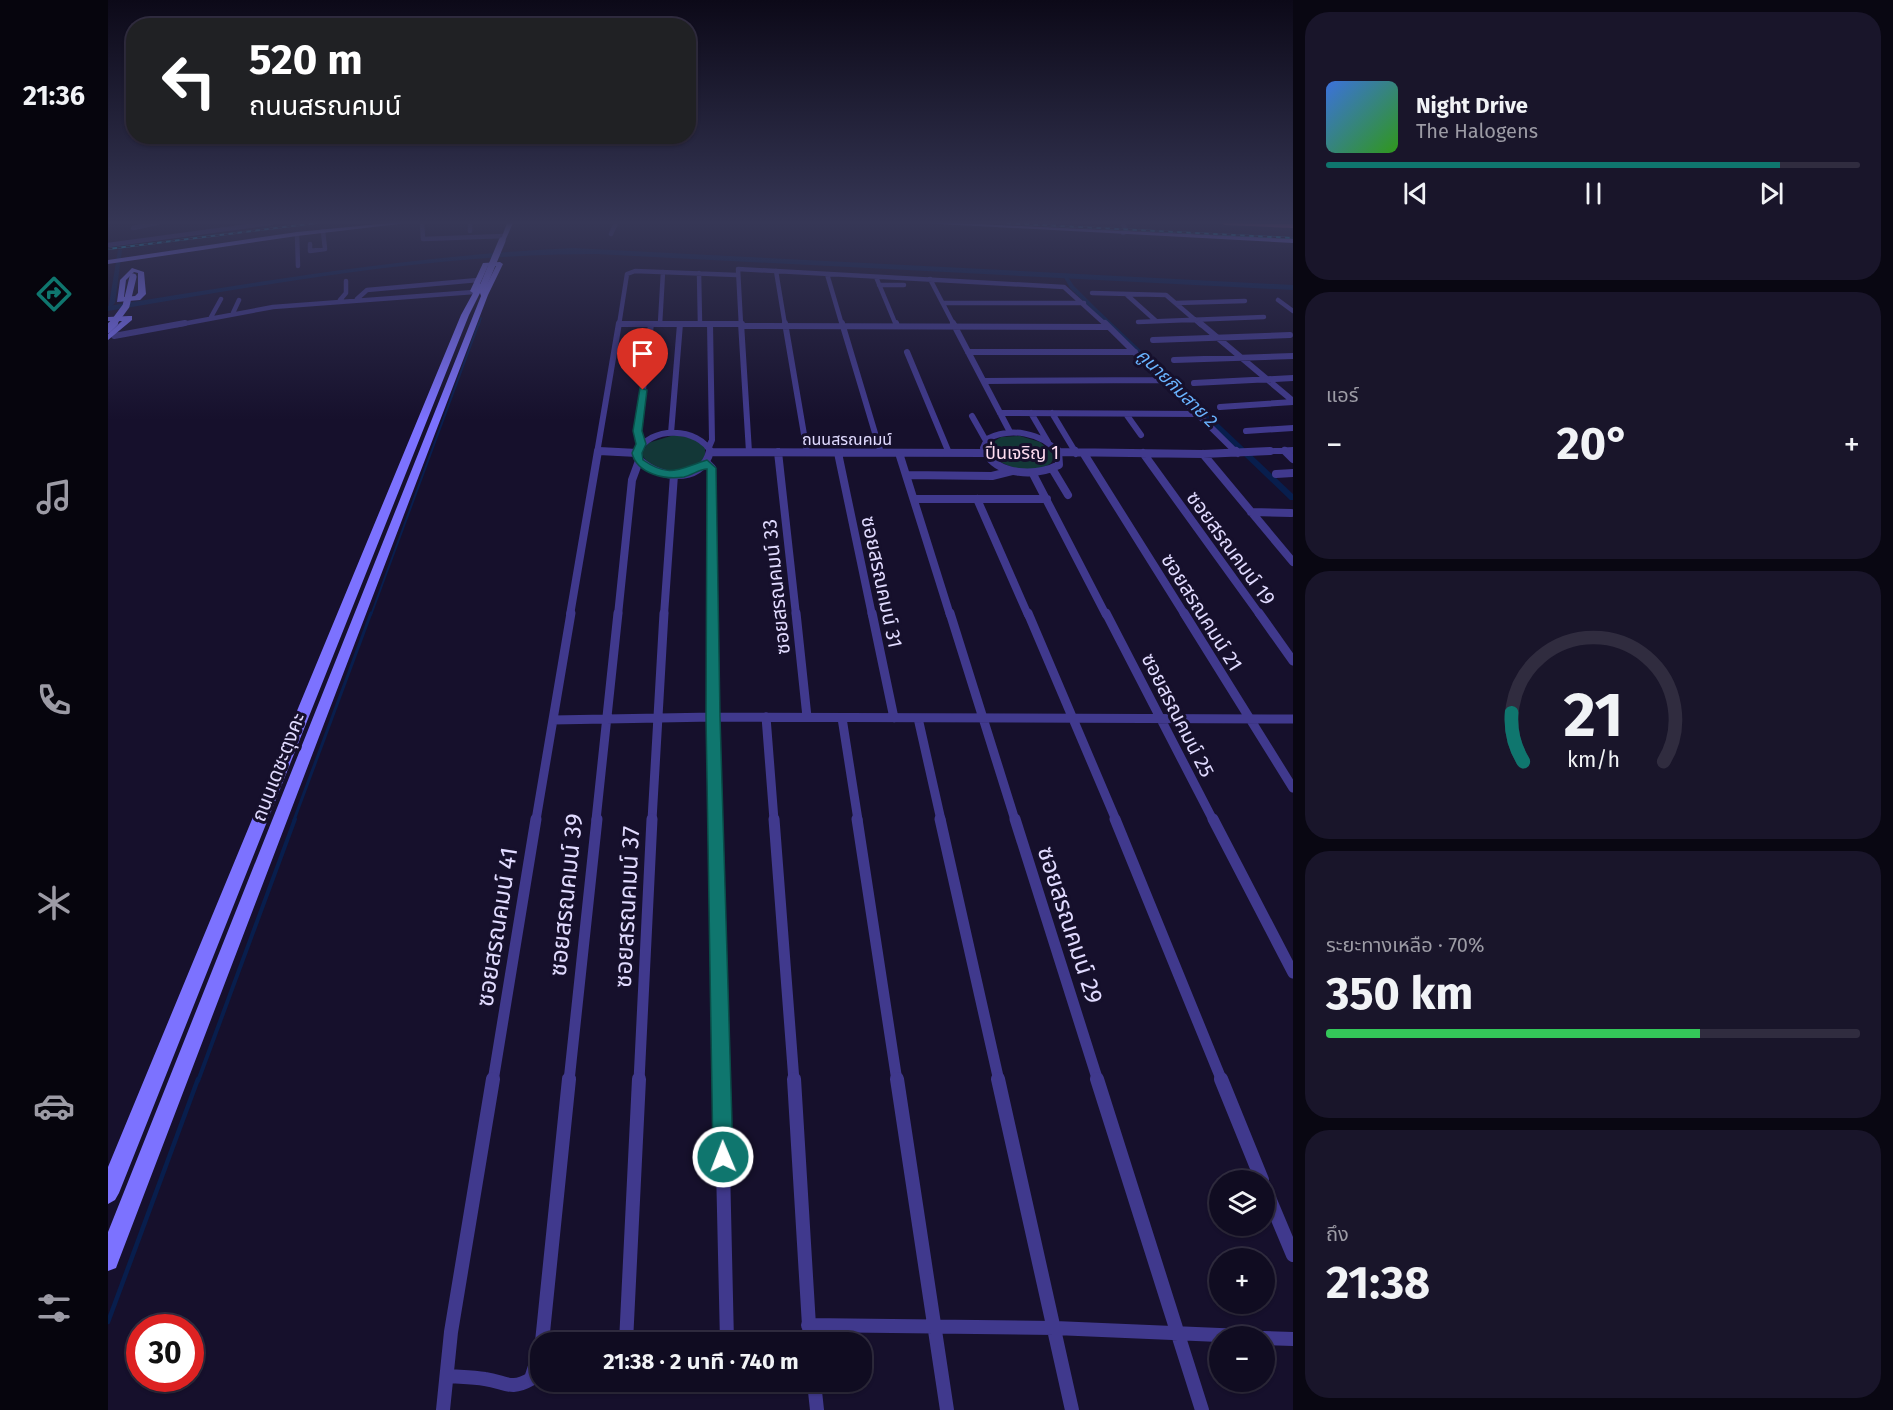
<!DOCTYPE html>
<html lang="th">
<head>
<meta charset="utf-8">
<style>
	body { margin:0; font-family:"Fira Sans","Noto Sans Thai",sans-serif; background:#19152a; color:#f1f3f6; height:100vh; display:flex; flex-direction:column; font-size:22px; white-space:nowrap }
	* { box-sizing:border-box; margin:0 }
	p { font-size:20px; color:#9c9ba5 }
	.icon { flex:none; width:33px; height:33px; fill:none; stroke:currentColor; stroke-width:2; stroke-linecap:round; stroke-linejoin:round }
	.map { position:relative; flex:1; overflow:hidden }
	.details { display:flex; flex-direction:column; gap:12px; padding:12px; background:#090712; width:600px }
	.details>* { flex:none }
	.guide { position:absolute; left:18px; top:18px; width:570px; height:126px; border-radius:24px; box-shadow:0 2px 4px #0004,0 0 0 2px #302c3f; background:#202124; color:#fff; overflow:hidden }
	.tools { position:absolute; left:1101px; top:1170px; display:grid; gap:12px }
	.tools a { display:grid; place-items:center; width:66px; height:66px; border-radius:50%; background:#100c21; box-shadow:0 2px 4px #0004,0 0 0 2px #302c3f; font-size:30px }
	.speed { position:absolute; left:18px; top:1314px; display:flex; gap:12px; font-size:30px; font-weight:700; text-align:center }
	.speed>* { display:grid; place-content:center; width:78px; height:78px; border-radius:50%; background:#100c21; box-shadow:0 2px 4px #0004,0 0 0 2px #302c3f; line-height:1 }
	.speed .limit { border:9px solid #d22; background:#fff; color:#111 }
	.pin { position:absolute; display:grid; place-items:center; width:51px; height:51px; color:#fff; margin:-62px -26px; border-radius:50% 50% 50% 0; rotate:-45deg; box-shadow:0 0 6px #0007 }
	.pin .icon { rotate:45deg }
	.me { position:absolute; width:66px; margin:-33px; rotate:359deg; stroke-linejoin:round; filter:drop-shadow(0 0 4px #0008) }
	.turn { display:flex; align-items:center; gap:21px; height:126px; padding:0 24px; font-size:27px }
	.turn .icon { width:78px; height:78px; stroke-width:2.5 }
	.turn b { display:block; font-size:42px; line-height:51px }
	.big { font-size:45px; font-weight:700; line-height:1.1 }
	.details .widget { flex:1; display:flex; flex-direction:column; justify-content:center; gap:9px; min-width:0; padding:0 21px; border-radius:24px; background:#19152a }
	.details .dial { align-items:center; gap:0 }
	.dial svg { height:156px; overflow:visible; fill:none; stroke:#302c3f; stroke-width:7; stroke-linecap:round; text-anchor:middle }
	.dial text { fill:#f1f3f6; stroke:none }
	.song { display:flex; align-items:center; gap:18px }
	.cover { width:72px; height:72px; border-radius:9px; background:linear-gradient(135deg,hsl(220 70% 55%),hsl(110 70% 35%)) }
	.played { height:6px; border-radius:3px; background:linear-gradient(90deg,#0f766e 85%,#302c3f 85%) }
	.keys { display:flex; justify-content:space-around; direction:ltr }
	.heat { display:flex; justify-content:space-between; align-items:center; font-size:33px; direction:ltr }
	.charge { height:9px; border-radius:4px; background:linear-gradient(90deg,#34c759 70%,#302c3f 0) }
	.trip { position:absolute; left:422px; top:1332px; width:342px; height:60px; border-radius:24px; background:#100c21; box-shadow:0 2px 4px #0004,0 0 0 2px #302c3f; font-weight:700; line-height:60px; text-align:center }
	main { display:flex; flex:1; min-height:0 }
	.tabs { display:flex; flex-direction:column; width:108px; justify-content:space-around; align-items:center; background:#06050d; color:#9c9ba5 }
	.tabs .icon { width:42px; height:42px }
	.tabs .active { color:#0f766e }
	.tabs b { font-size:27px; color:#f1f3f6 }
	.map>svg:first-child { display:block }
	.green { fill:#133737 }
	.water { fill:#081e4d }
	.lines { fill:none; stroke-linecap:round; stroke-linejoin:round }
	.stream-far4 { stroke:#081e4d; stroke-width:1.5 }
	.stream-far3 { stroke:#081e4d; stroke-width:2 }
	.stream-far2 { stroke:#081e4d; stroke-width:3 }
	.stream-far1 { stroke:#081e4d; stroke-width:4 }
	.stream { stroke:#081e4d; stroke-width:4.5 }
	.canal { fill:#081e4d; fill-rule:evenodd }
	.street-far5 { stroke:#40398d; stroke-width:4.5 }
	.street-far4 { stroke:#40398d; stroke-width:6 }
	.street-far3 { stroke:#40398d; stroke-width:8 }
	.street-far2 { stroke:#40398d; stroke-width:9 }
	.street-far1 { stroke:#40398d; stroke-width:11 }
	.street { stroke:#40398d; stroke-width:14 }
	.secondary { fill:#7c72ff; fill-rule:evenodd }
	.highway { fill:#ff56a0; fill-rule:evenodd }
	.rail-casing { stroke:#07dbff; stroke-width:2 }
	.rail { stroke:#16102c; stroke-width:1.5; stroke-dasharray:4.5; stroke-linecap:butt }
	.secondary-bridge-far1 { stroke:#7c72ff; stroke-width:7 }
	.secondary-bridge { stroke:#7c72ff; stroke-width:8 }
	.route { fill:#0f766e; stroke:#0a4d48; stroke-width:1.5 }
	.labels { text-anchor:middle; stroke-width:6; stroke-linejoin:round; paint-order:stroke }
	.far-street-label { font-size:16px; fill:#e1dbff; stroke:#16102c }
	.far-water-label { font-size:18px; font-style:italic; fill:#69b3ff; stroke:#16102c }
	.far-neighbourhood-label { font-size:18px; fill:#ffddf1; stroke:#16102c }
	.street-label { font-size:20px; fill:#e1dbff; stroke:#16102c }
	.near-street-label { font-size:24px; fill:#e1dbff; stroke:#16102c }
</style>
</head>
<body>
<main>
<nav class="tabs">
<b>21:36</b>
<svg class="icon active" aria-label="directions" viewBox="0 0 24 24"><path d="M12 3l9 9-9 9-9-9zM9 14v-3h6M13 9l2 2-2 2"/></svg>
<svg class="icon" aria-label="music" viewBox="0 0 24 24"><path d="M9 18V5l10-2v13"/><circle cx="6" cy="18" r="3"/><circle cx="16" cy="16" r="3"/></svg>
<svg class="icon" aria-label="phone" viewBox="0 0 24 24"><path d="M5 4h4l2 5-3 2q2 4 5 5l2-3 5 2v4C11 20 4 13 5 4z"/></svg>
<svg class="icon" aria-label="climate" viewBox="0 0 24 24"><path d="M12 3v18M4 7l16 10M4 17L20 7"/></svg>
<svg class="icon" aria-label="car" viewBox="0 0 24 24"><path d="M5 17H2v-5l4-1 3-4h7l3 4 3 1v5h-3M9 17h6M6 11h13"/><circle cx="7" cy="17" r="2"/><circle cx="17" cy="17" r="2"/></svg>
<svg class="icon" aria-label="filters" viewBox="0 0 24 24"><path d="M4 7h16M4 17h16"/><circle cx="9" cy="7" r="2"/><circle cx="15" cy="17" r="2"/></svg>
</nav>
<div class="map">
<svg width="1185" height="1410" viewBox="0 0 1185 1410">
	<rect width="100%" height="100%" fill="#16102c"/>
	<path class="green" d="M566 435 584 438 597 446V458C582 474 542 479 534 453L540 443Z
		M912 436 932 442 944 453 946 458 943 463C926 476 898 469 884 455L882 444 893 437Z"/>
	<path class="water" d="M465 248 1185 285V290L488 254C324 254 161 284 0 311V306C155 281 309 255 465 248Z"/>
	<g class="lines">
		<path class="stream-far4" d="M371 325 373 318"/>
		<path class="stream-far3" d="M263 615 371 323"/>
		<path class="stream-far2" d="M186 820 263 613"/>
		<path class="stream-far1" d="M90 1081 187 819"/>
		<path class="stream" d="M0 1322 90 1079"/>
		<path class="canal" d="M12 249 14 250 7 303 0 310 10 250Z
			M954 274H958L966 286 987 307 1185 494V500H1182L983 309 962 288Z"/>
		<path class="street-far5" d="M314 223 315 239 396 236
			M362 223V231
			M1015 225 1019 231 1015 233
			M25 228 49 223
			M189 234 190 266
			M503 234 508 223
			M202 244V251L217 249 215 231
			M0 245 163 223
			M668 271 677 325
			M591 273 592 324
			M719 274 734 325
			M768 277 788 325
			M822 279 846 325
			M771 285H796
			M984 293 1058 295 1093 325
			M1019 295 1048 321
			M249 299 259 290 370 280
			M232 300 238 293V281
			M1170 300 1185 311
			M835 303H976
			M1068 303 1137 301
			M125 313 131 300
			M103 317 113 299
			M1030 322 1156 317
			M511 324H634
			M552 324 555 272
			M69 325 165 307 366 292
			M511 325 519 274 527 271 629 275
			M633 325 630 269 956 287 998 325"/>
		<path class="street-far4" d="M633 323 641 452
			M677 323 699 452
			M734 323 773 453
			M788 323 789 326
			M845 323 902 432
			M997 323 1129 453
			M1092 323 1185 401
			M511 324H634
			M634 326 1001 327
			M6 336 77 323
			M1045 340 1182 335
			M799 352 841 453
			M860 352H1027
			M1066 360 1185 356
			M876 381 1056 380
			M1086 383 1185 378
			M1112 407 1185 402
			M892 413 1090 414
			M923 413 940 442
			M944 413 968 453
			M1018 414 1033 435
			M864 416 877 439
			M1138 431 1185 428
			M563 433 572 324
			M533 445 530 431 543 324
			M601 447 604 440 602 324
			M1176 450 1179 453
			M491 451 520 453
			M603 452 740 453
			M951 452 987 453
			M489 453 511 323
			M530 453C540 425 592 427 603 453
			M877 453 875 448 879 439C902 427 933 432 951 453
			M1129 453 1185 450"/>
		<path class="street-far3" d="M491 451 529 453
			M531 451 529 457C546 479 595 485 602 451
			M877 451C890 477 929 476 951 465L950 451
			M967 451 968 453
			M1128 451 1130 453
			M1177 451 1185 459
			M603 452 875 453
			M670 452 688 615
			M951 452 1095 454 1162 451
			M730 453 764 615
			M791 453 842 615
			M1035 453 1152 615
			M976 454 1077 615
			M1095 454 1185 562
			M599 463 604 468 605 615
			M945 470 960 495
			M925 474 998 615
			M1168 474 1185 473
			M798 475 884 476 904 471
			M806 499H939
			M869 499 920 615
			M1143 512 1183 513
			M462 615 490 451
			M510 615 524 480 531 461
			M556 615 566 475"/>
		<path class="street-far2" d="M605 613 607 820
			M688 613 699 717
			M764 613 786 718
			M842 613 907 820
			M920 613 1008 820
			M998 613 1105 820
			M1076 613 1185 788
			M1151 613 1185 661
			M658 717 666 820
			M734 718 750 820
			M810 718 833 820
			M445 720 605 717 1185 719
			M428 820 463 613
			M488 820 510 613
			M544 820 556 613"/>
		<path class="street-far1" d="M607 819 613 1081
			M666 819 686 1081
			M749 819 789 1081
			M832 819 891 1081
			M907 819 990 1081
			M1007 819 1114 1081
			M1105 819 1185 973
			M385 1081 428 819
			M461 1081 489 819
			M531 1081 544 819"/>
		<path class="street" d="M613 1079 619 1342
			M686 1079 702 1342
			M789 1079 839 1410
			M890 1079 964 1410
			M989 1079 1094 1410
			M1113 1079 1154 1180
			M1156 1186 1185 1255
			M700 1325 947 1328 1135 1336
			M1156 1338 1185 1339
			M434 1342 461 1079
			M518 1342 531 1079
			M339 1376C352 1377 365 1377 377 1379 398 1382 402 1391 423 1379L432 1351
			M706 1382 709 1410
			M335 1410 343 1332 385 1079"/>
		<path class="secondary" d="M281 223H299L189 236 0 264V260L189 232Z
			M399 223H405L397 241 392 242Z
			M813 223H848L1185 239V243Z
			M375 263 392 262 395 264 380 295 11 1260 8 1268 0 1271V1232L373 296 372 293 361 315 11 1193 7 1200 0 1204V1167L353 315 365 293 362 291ZM380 266H388L379 284 376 282 372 284Z
			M24 268 36 272 38 294 32 300 9 302 12 280ZM26 272 30 273V293L27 296 16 297 18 280Z
			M21 316H24V320L0 340V334L14 321H0V317Z"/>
		<path class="highway" d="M1113 223 1185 224V228L1117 225Z"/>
		<g class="rail-casing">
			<path id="rail" d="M894 223 1185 238
				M0 249 208 223"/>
		</g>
		<use href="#rail" class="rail"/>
		<path class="secondary-bridge-far1" d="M376 284 394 241
			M4 325 18 306 25 277"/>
		<path class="secondary-bridge" d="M0 329 6 323"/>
	</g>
	<linearGradient id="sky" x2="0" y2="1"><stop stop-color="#0c0918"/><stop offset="0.53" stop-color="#363756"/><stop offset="1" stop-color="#363756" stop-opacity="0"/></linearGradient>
	<rect width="1185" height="420" fill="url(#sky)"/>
	<path class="route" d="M532 388 539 390 534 431 538 444 534 453 535 460C562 479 572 468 599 460L608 468 612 717 625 1157 622 1165 615 1168 608 1165 605 1157 598 717 599 469C592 469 584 475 576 477 557 480 529 474 524 453L528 444 525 431Z"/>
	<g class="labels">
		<g class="far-street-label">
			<text x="739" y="445">ถนนสรณคมน์</text>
		</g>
		<g class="far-water-label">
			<text transform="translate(1069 388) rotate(44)" y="6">คูนายกิมสาย 2</text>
		</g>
		<g class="far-neighbourhood-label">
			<text x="914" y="459">ปิ่นเจริญ 1</text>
		</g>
		<g class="street-label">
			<text transform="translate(1123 548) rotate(54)" y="7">ซอยสรณคมน์ 19</text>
			<text transform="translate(774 582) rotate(78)" y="7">ซอยสรณคมน์ 31</text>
			<text transform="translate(668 587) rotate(-96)" y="7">ซอยสรณคมน์ 33</text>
			<text transform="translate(1094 612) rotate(58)" y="7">ซอยสรณคมน์ 21</text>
			<text transform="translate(1070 715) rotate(63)" y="7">ซอยสรณคมน์ 25</text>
			<text transform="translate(170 767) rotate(-69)" y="7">ถนนเดชะตุงคะ</text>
		</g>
		<g class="near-street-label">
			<text transform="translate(458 895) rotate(-84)" y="8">ซอยสรณคมน์ 39</text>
			<text transform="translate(519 907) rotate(-87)" y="8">ซอยสรณคมน์ 37</text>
			<text transform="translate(962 925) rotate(72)" y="8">ซอยสรณคมน์ 29</text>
			<text transform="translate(389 927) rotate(-81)" y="8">ซอยสรณคมน์ 41</text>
		</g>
	</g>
</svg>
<div class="tools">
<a><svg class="icon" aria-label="layers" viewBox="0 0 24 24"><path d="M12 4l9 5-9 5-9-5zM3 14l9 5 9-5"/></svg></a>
<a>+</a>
<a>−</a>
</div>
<div class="speed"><div class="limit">30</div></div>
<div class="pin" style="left:535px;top:390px;background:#d93025"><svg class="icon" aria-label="arrive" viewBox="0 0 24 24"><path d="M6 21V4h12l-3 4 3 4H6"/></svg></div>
<svg class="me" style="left:615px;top:1157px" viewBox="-20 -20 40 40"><circle r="17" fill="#0f766e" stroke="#fff" stroke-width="3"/><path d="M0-11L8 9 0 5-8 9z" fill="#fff"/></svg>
<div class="trip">21:38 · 2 นาที · 740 m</div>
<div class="guide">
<div class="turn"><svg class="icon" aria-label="left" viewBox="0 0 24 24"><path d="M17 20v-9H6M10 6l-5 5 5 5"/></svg><div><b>520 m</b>ถนนสรณคมน์</div></div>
</div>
</div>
<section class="details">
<div class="widget">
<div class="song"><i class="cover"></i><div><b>Night Drive</b><p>The Halogens</p></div></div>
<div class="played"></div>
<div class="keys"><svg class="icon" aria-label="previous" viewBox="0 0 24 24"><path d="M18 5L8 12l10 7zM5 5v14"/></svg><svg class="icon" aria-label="pause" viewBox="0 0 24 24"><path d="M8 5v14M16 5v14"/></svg><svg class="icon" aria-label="next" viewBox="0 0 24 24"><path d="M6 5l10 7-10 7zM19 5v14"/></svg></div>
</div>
<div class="widget"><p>แอร์</p>
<div class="heat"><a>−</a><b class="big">20°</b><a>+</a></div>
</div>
<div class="widget dial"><svg viewBox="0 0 100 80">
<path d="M14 69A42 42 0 1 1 86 69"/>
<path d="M14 69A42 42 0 0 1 8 44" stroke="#0f766e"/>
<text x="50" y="56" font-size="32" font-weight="700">21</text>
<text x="50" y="72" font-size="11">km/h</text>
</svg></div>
<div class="widget"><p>ระยะทางเหลือ · 70%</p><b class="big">350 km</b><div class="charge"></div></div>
<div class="widget"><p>ถึง</p><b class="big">21:38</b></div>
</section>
</main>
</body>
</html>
